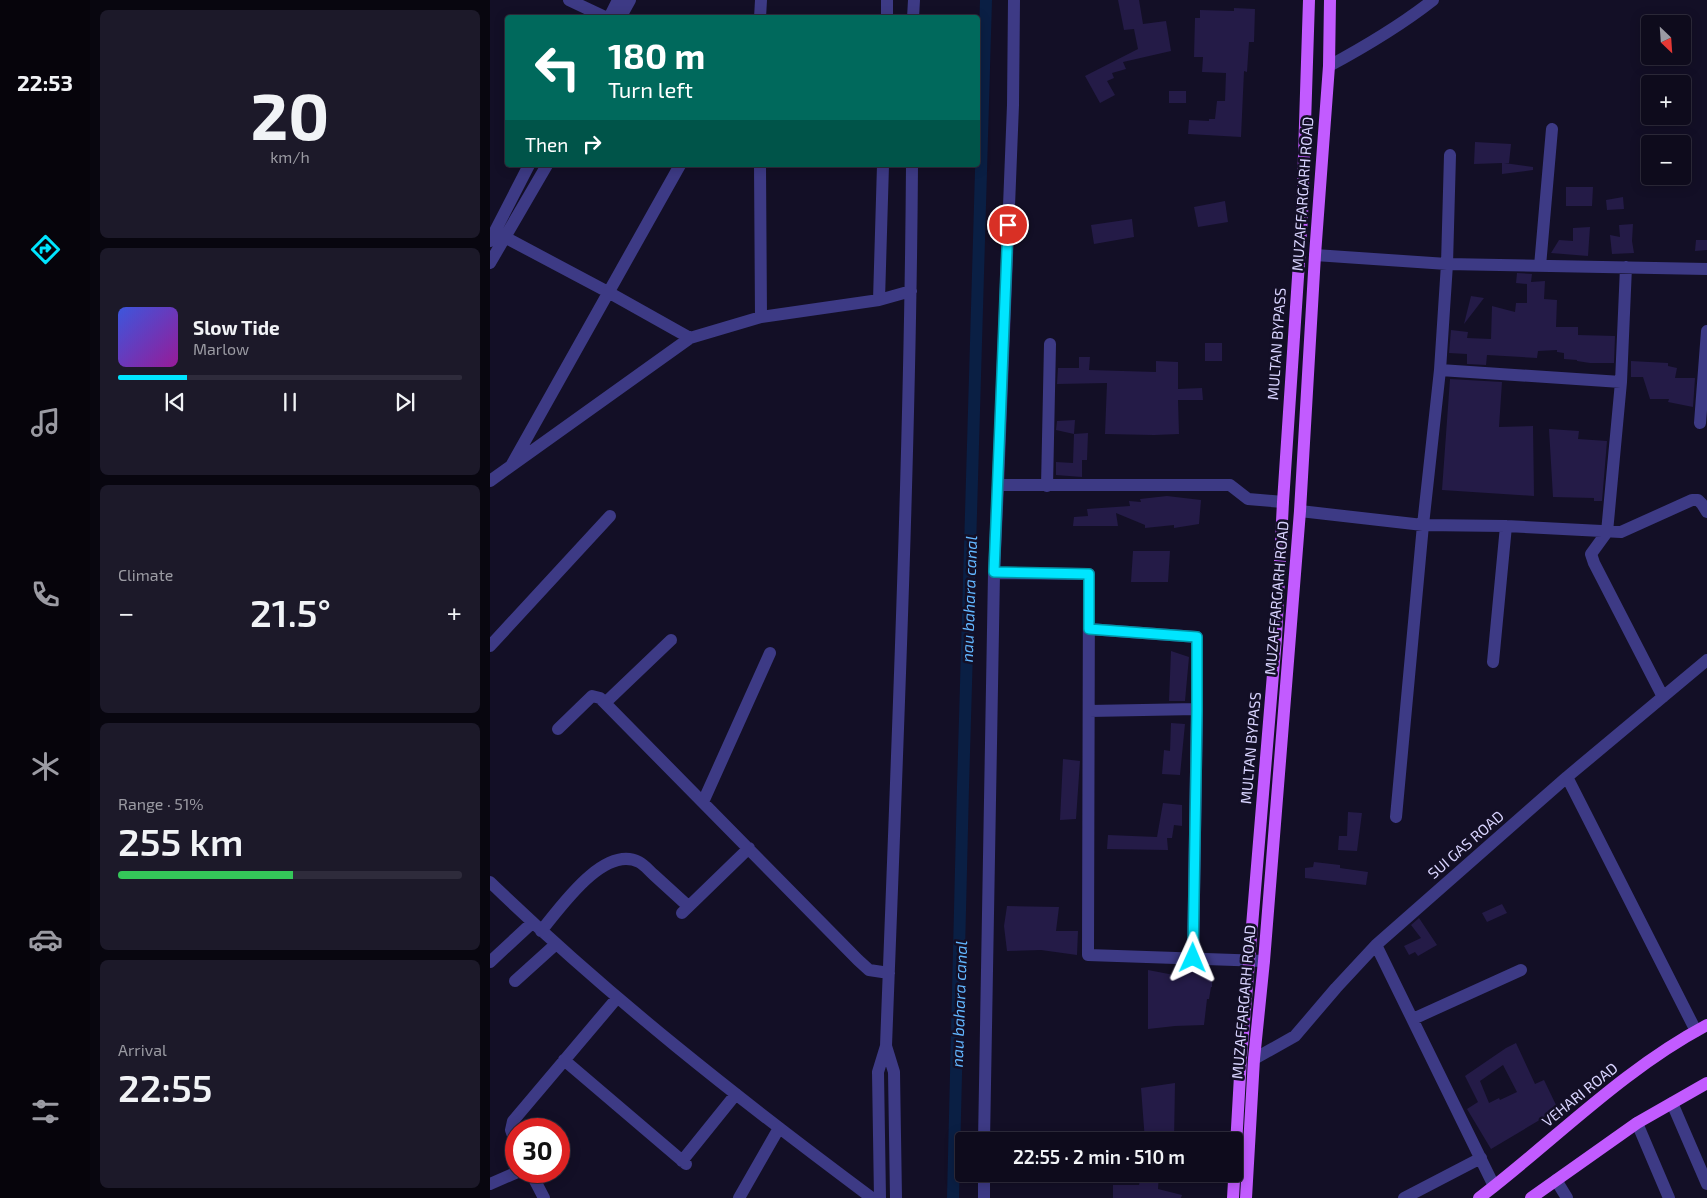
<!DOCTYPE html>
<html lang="en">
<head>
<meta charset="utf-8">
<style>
	body { margin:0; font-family:"Exo 2",sans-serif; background:#1c1929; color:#f1f3f6; height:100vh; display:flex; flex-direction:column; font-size:19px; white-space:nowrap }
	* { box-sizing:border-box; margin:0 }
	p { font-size:16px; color:#9b9ba3 }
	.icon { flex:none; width:28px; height:28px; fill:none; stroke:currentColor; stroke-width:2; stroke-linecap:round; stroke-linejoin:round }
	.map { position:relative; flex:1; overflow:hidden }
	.panel { display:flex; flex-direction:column; gap:10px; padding:10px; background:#08060f; width:400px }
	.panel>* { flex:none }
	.top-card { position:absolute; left:15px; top:15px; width:475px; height:152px; border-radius:5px; box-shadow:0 2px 12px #0003,0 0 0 1px #2e2b3b; background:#00695c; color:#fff; overflow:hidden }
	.needle { width:32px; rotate:155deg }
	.controls { position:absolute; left:1151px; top:15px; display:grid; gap:10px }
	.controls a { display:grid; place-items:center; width:50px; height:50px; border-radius:5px; background:#0e0b1c; box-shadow:0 2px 12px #0003,0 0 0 1px #2e2b3b; font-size:25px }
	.speed { position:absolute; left:15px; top:1118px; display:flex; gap:10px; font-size:25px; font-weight:700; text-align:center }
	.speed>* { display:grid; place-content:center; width:65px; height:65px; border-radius:50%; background:#0e0b1c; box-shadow:0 2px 12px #0003,0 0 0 1px #2e2b3b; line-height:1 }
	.speed .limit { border:8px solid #d22; background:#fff; color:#111 }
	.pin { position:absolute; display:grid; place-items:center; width:42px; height:42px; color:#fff; margin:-21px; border:2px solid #fff; border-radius:50%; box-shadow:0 1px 5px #0007 }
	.me { position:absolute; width:55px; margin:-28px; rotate:1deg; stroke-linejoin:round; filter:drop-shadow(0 0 4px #0008) }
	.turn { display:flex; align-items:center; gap:18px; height:105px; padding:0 20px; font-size:22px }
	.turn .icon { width:65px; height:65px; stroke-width:2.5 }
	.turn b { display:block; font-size:35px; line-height:42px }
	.then { display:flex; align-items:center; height:48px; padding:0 20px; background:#0003; gap:10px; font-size:19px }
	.big { font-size:38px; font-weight:600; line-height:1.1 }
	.panel .card { flex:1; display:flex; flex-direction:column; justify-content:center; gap:8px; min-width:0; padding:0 18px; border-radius:8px; background:#1c1929 }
	.panel .dial { align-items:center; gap:0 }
	.dial b { font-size:65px; line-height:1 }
	.song { display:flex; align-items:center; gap:15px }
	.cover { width:60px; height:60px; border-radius:8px; background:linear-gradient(135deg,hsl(230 70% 55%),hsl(300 70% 35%)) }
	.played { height:5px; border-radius:2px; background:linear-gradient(90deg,#00e5ff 20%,#2e2b3b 20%) }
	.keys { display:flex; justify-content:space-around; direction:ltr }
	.heat { display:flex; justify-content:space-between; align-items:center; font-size:28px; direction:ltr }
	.charge { height:8px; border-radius:4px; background:linear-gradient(90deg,#34c759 51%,#2e2b3b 0) }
	.trip { position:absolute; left:465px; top:1132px; width:288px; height:50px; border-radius:5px; background:#0e0b1c; box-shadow:0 2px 12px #0003,0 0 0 1px #2e2b3b; font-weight:600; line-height:50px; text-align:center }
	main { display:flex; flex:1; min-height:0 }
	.tabs { display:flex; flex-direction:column; width:90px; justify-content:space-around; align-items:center; background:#06040b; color:#9b9ba3 }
	.tabs .icon { width:35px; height:35px }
	.tabs .active { color:#00e5ff }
	.tabs b { font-size:22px; color:#f1f3f6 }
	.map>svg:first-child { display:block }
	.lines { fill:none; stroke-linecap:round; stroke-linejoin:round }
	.canal { stroke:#0a1f44; stroke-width:12 }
	.building { fill:#241b47; fill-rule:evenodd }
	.minor { stroke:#3d3a85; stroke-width:12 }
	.major { stroke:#c25bff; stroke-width:12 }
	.route-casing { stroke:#0095a6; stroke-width:12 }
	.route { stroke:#00e5ff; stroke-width:9 }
	.labels { text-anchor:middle; stroke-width:5; stroke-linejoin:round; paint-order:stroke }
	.street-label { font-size:15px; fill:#d9d4ff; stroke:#130f26 }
	.water-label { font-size:16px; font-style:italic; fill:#62b6ff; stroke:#130f26 }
</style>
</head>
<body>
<main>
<nav class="tabs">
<b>22:53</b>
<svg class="icon active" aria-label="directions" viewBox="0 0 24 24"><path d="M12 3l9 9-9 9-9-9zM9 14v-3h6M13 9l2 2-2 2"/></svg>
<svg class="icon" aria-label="music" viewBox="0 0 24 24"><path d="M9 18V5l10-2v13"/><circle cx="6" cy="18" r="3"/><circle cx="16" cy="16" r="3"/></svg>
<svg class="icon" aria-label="phone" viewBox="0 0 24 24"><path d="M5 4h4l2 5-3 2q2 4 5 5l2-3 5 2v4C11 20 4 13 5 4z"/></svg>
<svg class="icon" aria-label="climate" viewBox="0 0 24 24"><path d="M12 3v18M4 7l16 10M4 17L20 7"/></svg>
<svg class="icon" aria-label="car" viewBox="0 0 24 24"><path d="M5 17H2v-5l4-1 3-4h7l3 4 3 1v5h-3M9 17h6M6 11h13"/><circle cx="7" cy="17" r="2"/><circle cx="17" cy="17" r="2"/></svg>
<svg class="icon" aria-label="filters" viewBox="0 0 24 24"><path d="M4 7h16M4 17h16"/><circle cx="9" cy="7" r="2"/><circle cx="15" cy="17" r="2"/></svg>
</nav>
<section class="panel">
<div class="card dial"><b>20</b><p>km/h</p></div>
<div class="card">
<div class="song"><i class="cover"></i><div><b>Slow Tide</b><p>Marlow</p></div></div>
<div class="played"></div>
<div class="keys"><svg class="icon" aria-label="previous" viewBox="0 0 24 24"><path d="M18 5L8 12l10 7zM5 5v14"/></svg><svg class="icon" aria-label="pause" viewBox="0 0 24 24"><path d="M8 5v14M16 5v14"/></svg><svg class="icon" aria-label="next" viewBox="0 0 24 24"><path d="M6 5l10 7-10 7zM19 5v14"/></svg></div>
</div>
<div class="card"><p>Climate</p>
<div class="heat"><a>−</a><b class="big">21.5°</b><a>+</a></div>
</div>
<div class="card"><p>Range · 51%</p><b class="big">255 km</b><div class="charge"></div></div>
<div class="card"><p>Arrival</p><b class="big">22:55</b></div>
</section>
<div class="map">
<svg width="1217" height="1198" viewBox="0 0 1217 1198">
	<rect width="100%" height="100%" fill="#130f26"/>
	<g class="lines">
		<path class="canal" d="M463 1198 473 787 496 0"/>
	</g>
	<path class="building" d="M628 0H649L653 24 676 21 681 51 633 62 636 69 622 73 624 78 617 81 625 95 610 103 595 76 648 49 644 29 634 30Z
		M744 8 765 9 764 42H759L757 72 754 71 751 137 698 134 699 120 719 121V119H725L727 101H735L736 73 712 72 713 57H704L705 18H710V10L744 11Z
		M679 91H696V103H679Z
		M985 142 1021 144 1019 163H1014L1043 167V170L1012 174V163L984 164Z
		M1076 187H1103L1102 206H1076Z
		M1133 197 1134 209 1117 210 1116 200Z
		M735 201 738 222 708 227 704 207Z
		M642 219 644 237 604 244 601 225Z
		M1143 224 1142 241 1144 253 1122 254 1120 235 1130 237 1129 225Z
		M1100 227 1098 256 1061 253 1069 240 1083 241V228Z
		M1206 240H1217V250L1205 251Z
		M1027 273 1042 274 1041 282 1055 281 1054 299 1067 300 1066 327H1088V335L1125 336 1124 363H1100L1087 361V360L1074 359V353L1067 352V350L1048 351 1047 358 997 355 996 365 977 364V354L959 353 961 330 978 332 977 338 1001 339 1002 306 1025 312 1026 303H1037V284L1026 283Z
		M981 296 994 298 974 324Z
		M715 343H732V361H715Z
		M589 357H600L599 370 666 372V361L688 362V389L712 388 713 400H688L689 434 664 435 615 434 617 383 567 384 568 368H589Z
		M1141 361 1178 363V366L1187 368 1185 378H1205L1203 407 1178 402 1179 399H1160L1153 377H1141Z
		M960 379 1012 382 1009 427 1043 426 1044 496 952 490Z
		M585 420 584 434 566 430 567 421Z
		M1059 429 1089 431 1088 439 1117 441 1112 501H1104V498L1063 497Z
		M598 433 597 460H592V477L566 475V462L583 463 584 434Z
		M677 496 711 500 709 524 684 528V525L655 528V525L626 513 628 526H583L584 517 598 516 597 509 640 506 639 501 651 502 650 499Z
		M643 551H680L678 582H641Z
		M681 651 699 657 695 701H679Z
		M681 723 695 724 690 775 672 774 674 750 680 751Z
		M573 759 590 761 586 819 570 820Z
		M673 803 692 805V826L684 825 682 838H677L678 850 617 849 618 835 667 837Z
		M858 812 872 813 867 851 848 850 849 836H857Z
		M824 862 850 865V868L878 872 876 885 815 878V868L823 867Z
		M1012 904 1017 913 997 922 992 913Z
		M517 906 569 907 566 931H588L587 955 551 950 517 951 514 926Z
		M929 918 947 945 928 956 925 952 919 955 914 946 931 938 921 925Z
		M684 967 722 972V987H721L719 999H717L714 1025 685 1026 658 1029V970L684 975Z
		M1026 1043 1045 1084 1054 1080 1067 1107 1053 1118 1001 1149 977 1109 988 1102 975 1076 1016 1048ZM1013 1065 1027 1092 1010 1100 1009 1098 999 1103 990 1081Z
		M685 1083 684 1141H655L651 1088Z
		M651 1174H669L668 1189 692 1195 691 1198H623V1185H649Z"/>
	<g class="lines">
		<path class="minor" d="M79 0 117 18
			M119 18 128 0
			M130 18 140 0
			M270 18 271 0
			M397 18V0
			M423 18 424 0
			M839 66C876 46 910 26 943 0
			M270 165 271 317
			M5 232 118 292 200 338 271 317 389 300 421 291
			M0 241 39 165
			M825 255 957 264 1217 269
			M0 263 57 165
			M1050 266 1062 129
			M1136 267 1131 382 1117 532 1101 554 1104 563 1173 697
			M389 300 393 165
			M950 370 1131 382
			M1210 423 1217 331
			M21 466 190 165
			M0 481 200 338
			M508 485 523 105 524 0
			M557 486 560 344
			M810 511 933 525 1016 526 1131 532 1202 500H1208L1212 504 1217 512
			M504 573 508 485H740L758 499 793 502
			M0 646 120 516
			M1003 662 1016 526
			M115 703 181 640
			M599 711 707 709V637L599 629
			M68 729 102 696 110 698 368 960 379 970 399 973
			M1077 777 1206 1031
			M213 802 280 653
			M906 817 933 525 950 370 957 264 960 155
			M0 882C119 997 249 1099 382 1198
			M192 913 259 848
			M51 931C70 908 114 844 149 862 155 865 159 871 164 875 175 885 187 896 198 906
			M886 945 1004 1186
			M703 958 707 709
			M0 962 42 923
			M25 981 66 944
			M923 1019 1031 970
			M396 1046 404 1072 406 1198
			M764 1059 805 1036 846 988 886 945 1077 777 1217 660
			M74 1060 196 1164
			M1182 1103 1217 1184
			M1147 1123 1179 1198
			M494 1141 504 573 599 574 598 955 774 961
			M26 1144 21 1130 23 1121 127 998
			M192 1161 246 1094
			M40 1171 54 1198
			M1066 1180 1077 1198
			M0 1184 30 1171
			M249 1198 289 1128
			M390 1198 388 1072 396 1046C407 752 420 459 422 165
			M494 1198V1174
			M914 1198 991 1158"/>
		<path class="major" d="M743 1198 751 1058 786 638 793 502 812 217 819 0
			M756 1198 764 1059 774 961 810 511 825 255 839 66 840 0
			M989 1198C1065 1140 1132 1070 1217 1025
			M1041 1198 1147 1123 1217 1083"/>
	</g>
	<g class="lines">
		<g class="route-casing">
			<path id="route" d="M518 225 504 572 599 574V629L707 637V710L703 958"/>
		</g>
		<use href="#route" class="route"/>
	</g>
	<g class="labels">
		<g class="street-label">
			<text transform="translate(813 194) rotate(-86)" y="5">MUZAFFARGARH ROAD</text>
			<text transform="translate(787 344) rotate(-86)" y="5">MULTAN BYPASS</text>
			<text transform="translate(787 598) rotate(-85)" y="5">MUZAFFARGARH ROAD</text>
			<text transform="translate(761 748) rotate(-85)" y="5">MULTAN BYPASS</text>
			<text transform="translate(976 845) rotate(-41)" y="5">SUI GAS ROAD</text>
			<text transform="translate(754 1002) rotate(-85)" y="5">MUZAFFARGARH ROAD</text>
			<text transform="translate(1090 1095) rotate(-39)" y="5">VEHARI ROAD</text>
		</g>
		<g class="water-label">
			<text transform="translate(479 599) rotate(-88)" y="6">nau bahara canal</text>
			<text transform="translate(469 1004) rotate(-88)" y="6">nau bahara canal</text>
		</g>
	</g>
</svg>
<div class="controls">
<a><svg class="needle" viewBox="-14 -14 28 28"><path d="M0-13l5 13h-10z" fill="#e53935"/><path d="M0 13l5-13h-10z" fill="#9b9ba3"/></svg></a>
<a>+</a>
<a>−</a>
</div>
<div class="speed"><div class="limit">30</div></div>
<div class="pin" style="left:518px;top:225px;background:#d93025"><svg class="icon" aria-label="arrive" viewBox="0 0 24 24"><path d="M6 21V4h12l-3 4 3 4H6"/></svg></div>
<svg class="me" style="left:703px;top:958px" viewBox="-20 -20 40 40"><path d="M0-17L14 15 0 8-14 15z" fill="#00e5ff" stroke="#fff" stroke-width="4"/></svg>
<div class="trip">22:55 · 2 min · 510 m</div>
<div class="top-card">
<div class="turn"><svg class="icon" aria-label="left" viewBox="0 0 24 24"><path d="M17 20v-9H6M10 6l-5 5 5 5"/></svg><div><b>180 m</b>Turn left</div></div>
<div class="then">Then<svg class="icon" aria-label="right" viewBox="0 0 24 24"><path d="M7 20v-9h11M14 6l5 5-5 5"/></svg></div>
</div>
</div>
</main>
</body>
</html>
